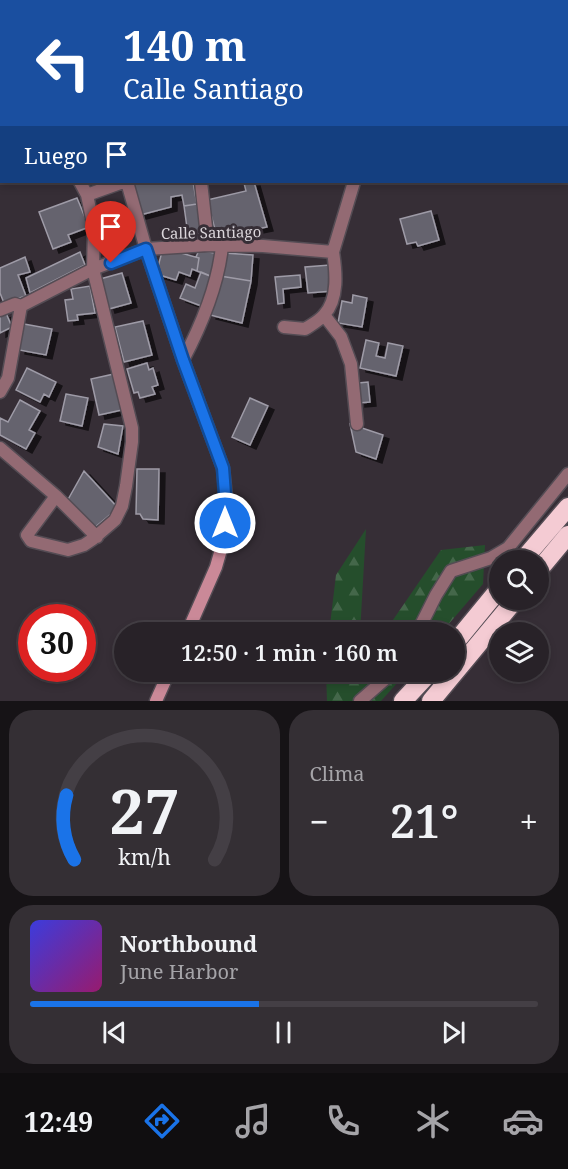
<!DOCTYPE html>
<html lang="es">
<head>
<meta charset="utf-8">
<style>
	body { margin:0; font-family:"Noto Serif",serif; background:#342f34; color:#f1f3f6; height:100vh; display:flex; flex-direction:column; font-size:22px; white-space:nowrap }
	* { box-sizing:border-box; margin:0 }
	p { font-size:20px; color:#a5a4a8 }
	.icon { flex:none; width:33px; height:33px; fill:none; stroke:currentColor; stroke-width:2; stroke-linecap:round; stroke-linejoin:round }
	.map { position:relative; height:701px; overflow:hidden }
	.drawer { display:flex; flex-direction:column; gap:9px; padding:9px; background:#161316; flex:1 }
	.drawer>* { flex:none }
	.top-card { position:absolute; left:0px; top:0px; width:568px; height:183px; box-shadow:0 3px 9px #0003,0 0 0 2px #443f45; background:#1a4fa0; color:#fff; overflow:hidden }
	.tools { position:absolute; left:489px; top:550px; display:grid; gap:12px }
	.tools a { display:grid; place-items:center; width:60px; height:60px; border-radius:50%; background:#282228; box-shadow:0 3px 9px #0003,0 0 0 2px #443f45; font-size:30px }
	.speed { position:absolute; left:18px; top:604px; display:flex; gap:12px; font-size:30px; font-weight:700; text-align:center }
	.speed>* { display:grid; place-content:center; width:78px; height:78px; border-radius:50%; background:#282228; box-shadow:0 3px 9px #0003,0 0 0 2px #443f45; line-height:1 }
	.speed .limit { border:9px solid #d22; background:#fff; color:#111 }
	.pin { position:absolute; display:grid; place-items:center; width:51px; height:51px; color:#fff; margin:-62px -26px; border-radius:50% 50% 50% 0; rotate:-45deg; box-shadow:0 0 6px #0007 }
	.pin .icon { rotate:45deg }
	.me { position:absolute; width:66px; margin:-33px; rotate:0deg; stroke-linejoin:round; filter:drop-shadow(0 0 4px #0008) }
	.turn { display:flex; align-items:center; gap:21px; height:126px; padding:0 24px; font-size:27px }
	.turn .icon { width:78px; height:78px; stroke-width:2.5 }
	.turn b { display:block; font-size:42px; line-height:51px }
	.then { display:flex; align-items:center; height:57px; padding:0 24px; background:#0003; gap:12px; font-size:22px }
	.big { font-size:45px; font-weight:600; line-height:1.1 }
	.drawer .card { flex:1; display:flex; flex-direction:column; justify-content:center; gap:9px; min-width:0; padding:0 21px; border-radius:24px; background:#342f34 }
	.drawer .dial { align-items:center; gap:0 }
	.dial svg { height:156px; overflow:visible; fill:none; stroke:#443f45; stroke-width:7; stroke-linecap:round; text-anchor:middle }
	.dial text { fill:#f1f3f6; stroke:none }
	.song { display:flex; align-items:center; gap:18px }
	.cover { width:72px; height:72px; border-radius:9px; background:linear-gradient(135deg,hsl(240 70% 55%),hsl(320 70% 35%)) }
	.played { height:6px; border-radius:3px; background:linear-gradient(90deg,#1a73e8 45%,#443f45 45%) }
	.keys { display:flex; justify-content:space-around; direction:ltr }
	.heat { display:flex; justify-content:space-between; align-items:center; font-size:33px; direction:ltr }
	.drawer .tiles { flex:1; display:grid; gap:9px; grid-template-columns:1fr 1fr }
	.card:last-child { grid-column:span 2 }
	.trip { position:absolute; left:114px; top:622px; width:351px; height:60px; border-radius:30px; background:#282228; box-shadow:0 3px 9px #0003,0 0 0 2px #443f45; font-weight:600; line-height:60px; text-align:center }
	.tab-bar { display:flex; height:96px; justify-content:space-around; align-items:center; background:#100e10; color:#a5a4a8 }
	.tab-bar .icon { width:42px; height:42px }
	.tab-bar .current { color:#1a73e8 }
	.tab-bar b { font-size:27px; color:#f1f3f6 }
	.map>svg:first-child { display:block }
	.forest { fill:url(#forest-firs) }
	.building { fill:#65636e; stroke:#9e9ba7; stroke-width:1.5; filter:url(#shadow) }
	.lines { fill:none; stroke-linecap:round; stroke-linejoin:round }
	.street-casing { stroke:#544c54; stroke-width:15 }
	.secondary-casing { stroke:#544c54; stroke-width:15 }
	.highway-casing { stroke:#544c54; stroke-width:21 }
	.path { stroke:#888288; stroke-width:2; stroke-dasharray:4.5 4.5; stroke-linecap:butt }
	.street { stroke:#936a73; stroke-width:12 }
	.secondary { stroke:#ca8998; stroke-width:12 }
	.highway { stroke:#f4cbd3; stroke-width:18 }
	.route-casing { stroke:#114b97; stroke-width:15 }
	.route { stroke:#1a73e8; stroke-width:10 }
	.labels { text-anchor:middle; stroke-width:6; stroke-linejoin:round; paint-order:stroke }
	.street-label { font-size:15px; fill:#dbd6db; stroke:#362e36 }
</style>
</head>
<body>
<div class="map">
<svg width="568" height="701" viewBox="0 0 568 701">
	<defs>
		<pattern id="forest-firs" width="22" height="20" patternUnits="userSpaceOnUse" patternTransform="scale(1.5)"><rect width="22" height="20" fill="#254e2c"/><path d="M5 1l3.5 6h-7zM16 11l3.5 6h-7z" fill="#44674a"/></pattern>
		<filter id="shadow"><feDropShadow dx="6" dy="4" stdDeviation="0" flood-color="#0009"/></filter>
	</defs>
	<rect width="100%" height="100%" fill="#362e36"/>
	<path class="forest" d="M366 529 360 633H329L336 575Z
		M485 545 483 584 441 633H384L441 550Z
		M326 672H407L381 701H327Z"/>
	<path class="building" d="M132 182H193L197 204 184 206 182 195 171 197V207L140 215Z
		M254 182 267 227 217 237 207 200 246 191 244 183Z
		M77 198 89 227 68 235 71 242 53 249 39 212Z
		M197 204 202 240 189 242 184 206Z
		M431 211 439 240 418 246 416 242 407 244 400 219Z
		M163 248 199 258 197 271 192 269 190 276 179 272 176 280 156 274Z
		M199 250 219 254 215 278 197 271 199 258 196 257Z
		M80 252 85 265 30 293 26 278Z
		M224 253 253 255 251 281 220 276Z
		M25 257 30 272 18 275 26 296 4 303 0 293V268Z
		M330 265 333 291 308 293 305 267Z
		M201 272 215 278 204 307 180 298 186 284 195 288Z
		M122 273 131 303 109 309 100 279Z
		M300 275 301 287 283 289 284 303 278 304 275 277Z
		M220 276 251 281 242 323 210 315Z
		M90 286 95 313 77 315 78 320 68 321 65 300 73 299 71 289Z
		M353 295 367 298 362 327 338 323 342 301 352 303Z
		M6 313 12 327 0 333V316Z
		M143 321 152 355 124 362 115 327Z
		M24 324 52 329 46 355 19 350Z
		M366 340 379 343 376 356 385 358 388 343 403 346 396 376 360 368Z
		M147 363 149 370 153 368 158 385 152 387 155 394 140 398 138 392 134 393 127 369Z
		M27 368 56 382 49 397 44 394 40 402 16 390Z
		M114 374 122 410 99 415 91 379Z
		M368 382 370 402 359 403 358 383Z
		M66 394 88 398 82 426 60 421Z
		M250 398 268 406 250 445 232 437Z
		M20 400 40 411 29 430 35 433 26 449 0 435V418L8 422Z
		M104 424 123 426 118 454 98 447Z
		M350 424 383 435 376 459 356 452Z
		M137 469H159L158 520 143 519 140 514H136Z
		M84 471 118 508 93 529 66 503Z"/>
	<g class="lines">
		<g class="street-casing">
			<path id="street" d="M567 86H568
				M127 182 146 249 183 360 223 468 227 507 224 539
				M201 182 208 245
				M87 195 123 182
				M0 310 15 304 21 306 93 269 146 249 208 245 263 246 333 252 354 182
				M324 315 341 337 351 364 357 424
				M284 327 305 329C311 325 319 321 324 315 339 299 336 271 333 252
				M183 360C202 324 218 286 222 246
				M0 392 8 378 21 306
				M0 448 56 496 97 537
				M56 496 27 535 31 541 68 550 84 545 93 539 115 520 122 506 126 486 132 442V428L93 269 94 228 87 195 80 182
				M417 633 436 595 451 571 491 558 508 548 568 474
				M360 701 393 672"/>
		</g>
		<g class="secondary-casing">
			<path id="secondary" d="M187 633 216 567 224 539
				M156 701 169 672"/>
		</g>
		<g class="highway-casing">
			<path id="highway" d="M522 561 568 507
				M538 571 568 535
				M454 644 500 588
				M403 701 430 672
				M431 701 515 600"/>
		</g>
		<path class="path" d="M451 0V2"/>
		<use href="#street" class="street"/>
		<use href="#secondary" class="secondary"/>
		<use href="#highway" class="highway"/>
	</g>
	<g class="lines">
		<g class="route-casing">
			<path id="route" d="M111 263 146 249 183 360 223 468 226 507 225 523"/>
		</g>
		<use href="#route" class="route"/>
	</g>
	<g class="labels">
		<g class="street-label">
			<text transform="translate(211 233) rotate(-1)" y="5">Calle Santiago</text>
		</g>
	</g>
</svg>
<div class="tools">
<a><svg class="icon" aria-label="search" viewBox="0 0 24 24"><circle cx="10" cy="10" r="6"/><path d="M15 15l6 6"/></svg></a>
<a><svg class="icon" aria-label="layers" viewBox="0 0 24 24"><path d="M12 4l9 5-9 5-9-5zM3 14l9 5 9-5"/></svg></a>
</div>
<div class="speed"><div class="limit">30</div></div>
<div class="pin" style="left:111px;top:263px;background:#d93025"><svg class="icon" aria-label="arrive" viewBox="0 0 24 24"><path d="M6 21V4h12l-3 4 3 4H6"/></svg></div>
<svg class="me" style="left:225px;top:523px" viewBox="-20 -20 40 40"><circle r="17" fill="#1a73e8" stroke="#fff" stroke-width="3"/><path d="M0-11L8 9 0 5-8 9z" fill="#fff"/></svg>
<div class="trip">12:50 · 1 min · 160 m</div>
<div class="top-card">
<div class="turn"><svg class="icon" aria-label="left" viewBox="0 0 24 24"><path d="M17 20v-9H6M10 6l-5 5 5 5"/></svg><div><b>140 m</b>Calle Santiago</div></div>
<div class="then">Luego<svg class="icon" aria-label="arrive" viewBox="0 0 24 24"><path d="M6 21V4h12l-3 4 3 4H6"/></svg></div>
</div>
</div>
<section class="drawer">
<div class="tiles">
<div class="card dial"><svg viewBox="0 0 100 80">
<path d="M14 69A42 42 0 1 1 86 69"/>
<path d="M14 69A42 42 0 0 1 10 36" stroke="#1a73e8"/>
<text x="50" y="56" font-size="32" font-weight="700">27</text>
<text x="50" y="72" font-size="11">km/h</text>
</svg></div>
<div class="card"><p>Clima</p>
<div class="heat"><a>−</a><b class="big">21°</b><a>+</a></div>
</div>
<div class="card">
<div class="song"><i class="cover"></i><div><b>Northbound</b><p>June Harbor</p></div></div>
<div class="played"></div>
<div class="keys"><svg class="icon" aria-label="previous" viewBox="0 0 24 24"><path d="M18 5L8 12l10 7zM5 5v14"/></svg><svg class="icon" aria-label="pause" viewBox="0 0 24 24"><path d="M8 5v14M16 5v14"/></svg><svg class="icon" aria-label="next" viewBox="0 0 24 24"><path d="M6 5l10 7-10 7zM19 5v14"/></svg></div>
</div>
</div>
</section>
<nav class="tab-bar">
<b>12:49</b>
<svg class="icon current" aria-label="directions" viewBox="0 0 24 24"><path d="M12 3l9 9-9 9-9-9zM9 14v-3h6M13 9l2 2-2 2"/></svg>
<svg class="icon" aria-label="music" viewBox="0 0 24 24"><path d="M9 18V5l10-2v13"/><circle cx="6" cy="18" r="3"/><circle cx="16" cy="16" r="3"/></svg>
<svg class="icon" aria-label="phone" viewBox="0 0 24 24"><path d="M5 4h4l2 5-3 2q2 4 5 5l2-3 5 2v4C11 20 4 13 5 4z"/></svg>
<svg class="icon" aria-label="climate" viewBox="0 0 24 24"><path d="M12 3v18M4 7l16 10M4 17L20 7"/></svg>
<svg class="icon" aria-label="car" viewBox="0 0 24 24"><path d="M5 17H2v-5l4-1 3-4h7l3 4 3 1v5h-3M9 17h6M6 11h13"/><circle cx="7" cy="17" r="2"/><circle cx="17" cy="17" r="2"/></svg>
</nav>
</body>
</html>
